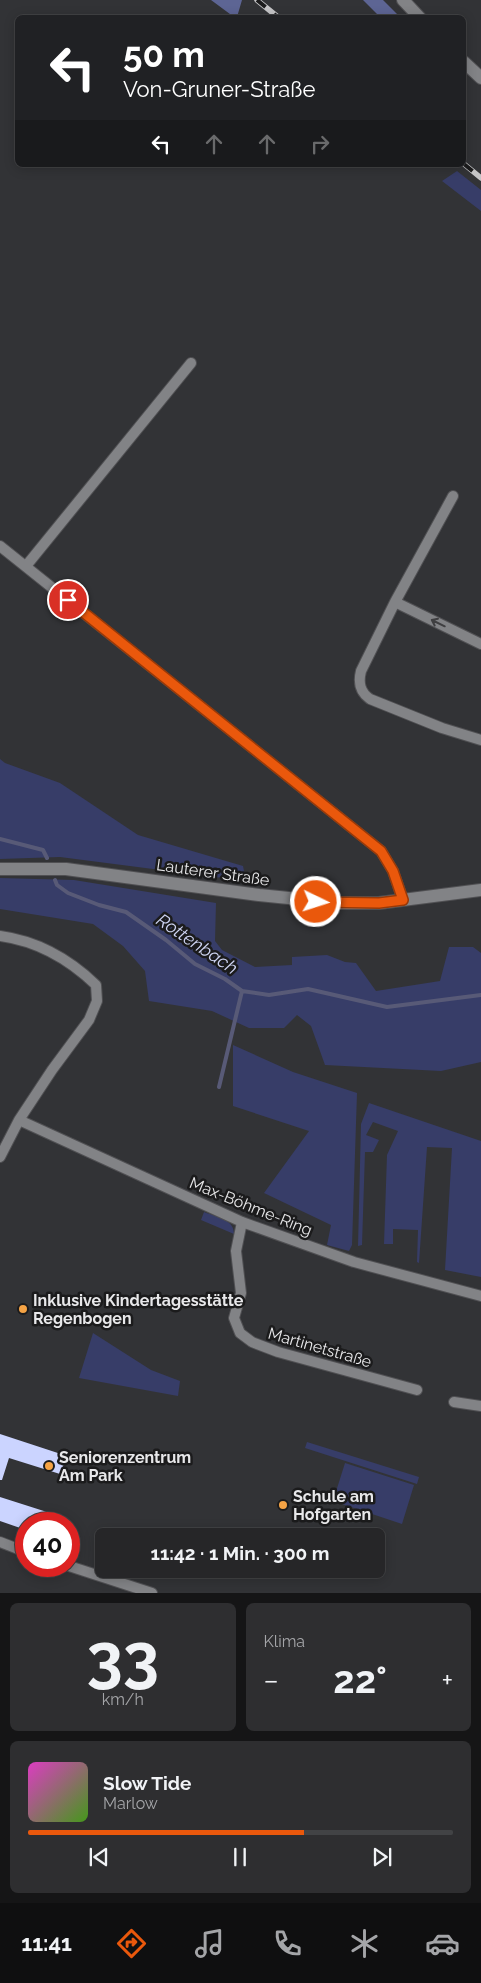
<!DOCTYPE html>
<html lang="de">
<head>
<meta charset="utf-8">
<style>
	body { margin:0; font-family:Raleway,sans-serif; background:#2e2e30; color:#f1f3f6; height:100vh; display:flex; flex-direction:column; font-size:19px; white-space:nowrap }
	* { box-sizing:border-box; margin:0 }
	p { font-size:16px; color:#a4a5a8 }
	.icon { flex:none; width:28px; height:28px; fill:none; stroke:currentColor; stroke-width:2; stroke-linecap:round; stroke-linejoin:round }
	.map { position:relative; height:1593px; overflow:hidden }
	.sheet { display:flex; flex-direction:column; gap:10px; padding:10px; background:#151516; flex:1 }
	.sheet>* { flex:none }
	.top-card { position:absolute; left:15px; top:15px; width:451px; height:152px; border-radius:8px; box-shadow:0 2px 12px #0003,0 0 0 1px #424345; background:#202124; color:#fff; overflow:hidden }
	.speed { position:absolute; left:15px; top:1512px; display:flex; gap:10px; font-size:25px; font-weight:700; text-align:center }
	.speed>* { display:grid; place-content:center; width:65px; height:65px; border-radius:50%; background:#262628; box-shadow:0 2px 12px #0003,0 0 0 1px #424345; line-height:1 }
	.speed .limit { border:8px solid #d22; background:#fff; color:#111 }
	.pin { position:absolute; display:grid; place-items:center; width:42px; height:42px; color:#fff; margin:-21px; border:2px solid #fff; border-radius:50%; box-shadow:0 1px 5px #0007 }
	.me { position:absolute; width:55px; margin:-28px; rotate:94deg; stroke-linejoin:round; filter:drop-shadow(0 0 4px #0008) }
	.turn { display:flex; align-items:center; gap:18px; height:105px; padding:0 25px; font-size:22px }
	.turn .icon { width:65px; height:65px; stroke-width:2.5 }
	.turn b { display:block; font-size:35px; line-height:42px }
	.lanes { display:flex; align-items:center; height:48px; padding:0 25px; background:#0003; justify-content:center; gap:25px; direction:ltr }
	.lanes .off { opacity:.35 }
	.big { font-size:38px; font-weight:700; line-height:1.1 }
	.sheet .tile { flex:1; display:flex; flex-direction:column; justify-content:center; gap:8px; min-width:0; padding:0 18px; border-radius:8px; background:#2e2e30 }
	.sheet .dial { align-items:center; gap:0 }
	.dial b { font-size:65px; line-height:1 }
	.song { display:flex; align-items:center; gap:15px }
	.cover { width:60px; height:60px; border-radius:8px; background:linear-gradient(135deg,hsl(310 70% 55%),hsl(100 70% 35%)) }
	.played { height:5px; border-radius:2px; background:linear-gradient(90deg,#ea580c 65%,#424345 65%) }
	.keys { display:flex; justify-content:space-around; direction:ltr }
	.heat { display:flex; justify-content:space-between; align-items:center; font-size:28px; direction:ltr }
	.sheet .tiles { flex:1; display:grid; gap:10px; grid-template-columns:1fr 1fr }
	.tile:last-child { grid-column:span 2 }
	.trip { position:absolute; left:95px; top:1528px; width:290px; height:50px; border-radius:8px; background:#262628; box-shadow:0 2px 12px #0003,0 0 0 1px #424345; font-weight:700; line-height:50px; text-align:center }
	.menu { display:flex; height:80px; justify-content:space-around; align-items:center; background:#0f0f10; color:#a4a5a8 }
	.menu .icon { width:35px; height:35px }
	.menu .current { color:#ea580c }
	.menu b { font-size:22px; color:#f1f3f6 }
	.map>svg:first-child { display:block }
	.green { fill:#373d68 }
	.forest { fill:#5d6594 }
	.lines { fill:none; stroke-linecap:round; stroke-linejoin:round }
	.stream { stroke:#585a77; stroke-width:4 }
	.building { fill:#cbd4ff }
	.street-casing { stroke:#505053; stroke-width:12 }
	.secondary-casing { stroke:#505053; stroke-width:14 }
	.street { stroke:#828386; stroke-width:10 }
	.secondary { stroke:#828386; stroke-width:12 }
	.rail-casing { stroke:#c5c5c7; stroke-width:5.5 }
	.rail { stroke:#1b1b1c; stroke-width:4; stroke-dasharray:11; stroke-linecap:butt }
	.oneway { stroke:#3f3f41 }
	.route-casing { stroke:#983908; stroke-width:12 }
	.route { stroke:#ea580c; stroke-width:9 }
	.poi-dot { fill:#f5a345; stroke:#1b1b1c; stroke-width:2 }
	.labels { text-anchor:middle; stroke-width:5; stroke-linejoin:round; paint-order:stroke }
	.street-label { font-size:16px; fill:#e8e8ea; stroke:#1b1b1c }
	.poi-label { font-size:16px; font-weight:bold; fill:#e8e8ea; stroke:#1b1b1c; text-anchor:start }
	.water-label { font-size:18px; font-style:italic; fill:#ced4f2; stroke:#1b1b1c }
</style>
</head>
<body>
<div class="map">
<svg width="481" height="1593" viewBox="0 0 481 1593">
	<rect width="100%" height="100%" fill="#323336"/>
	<path class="green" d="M457 171 481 190V211L442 181Z
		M0 759 5 763 60 783 138 835 243 866 246 881 60 857 0 859Z
		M0 878 74 880 216 903 215 941 222 950 255 967 292 965V957L327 955 345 962 356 963 376 991 440 981 449 947H473L481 953V1062L441 1071 325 1065 311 1026 297 1015 284 1028H249L212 1011 149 1001 145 971 123 946 93 924 0 909Z
		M233 1045 293 1072 357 1093 352 1245 349 1251 327 1245 331 1225 264 1193 309 1131 233 1106Z
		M369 1103 481 1141V1277L445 1270 452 1148 427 1147 419 1263 417 1262 418 1230 393 1229V1244H384L387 1155 398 1131 373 1122 366 1135 379 1140 373 1152H365L362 1245 358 1246 361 1124Z
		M204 1212C217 1217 234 1219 234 1234L201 1220Z
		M93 1333 151 1370 180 1381 178 1396 79 1378Z
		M307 1442 419 1477 417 1484 305 1448Z
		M345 1463 414 1485 402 1524 333 1501Z"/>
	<path class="forest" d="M211 0H242L237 17H234Z
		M363 0H383L400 17H380Z"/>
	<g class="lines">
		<path class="stream" d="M0 839 43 850 47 858
			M55 880 57 885 68 893 99 905 126 912 166 940 195 964 225 979 242 991 269 995 308 989 387 1007 481 995
			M219 1087 242 991"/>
	</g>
	<path class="building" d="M0 1434 67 1456 60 1474 9 1458 2 1480H0Z
		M0 1497 47 1512 44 1524H26V1530L0 1521Z"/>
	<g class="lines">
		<g class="street-casing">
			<path id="street" d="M453 496 395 602 361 671C358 683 360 692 370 699L442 728 481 740
				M0 546 381 851 393 871 403 900
				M26 566 191 363
				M395 602 481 644
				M0 936C37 941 69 959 96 985L97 1001 89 1020 52 1070 19 1120 0 1157
				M19 1120 242 1222 354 1262 481 1296
				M242 1222 236 1251 241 1293 234 1318 240 1333 252 1342 278 1352 417 1390
				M454 1402 481 1406
				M0 1542 26 1552
				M69 1566 152 1593"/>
		</g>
		<g class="secondary-casing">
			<path id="secondary" d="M403 0 420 18
				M464 62 481 78
				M0 869H66L259 895 338 903H379L481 890"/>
		</g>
		<use href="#street" class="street"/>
		<use href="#secondary" class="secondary"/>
		<g class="rail-casing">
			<path id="rail" d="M257 0 279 18
				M464 164 481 178"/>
		</g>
		<use href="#rail" class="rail"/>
	</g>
	<defs><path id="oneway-shaft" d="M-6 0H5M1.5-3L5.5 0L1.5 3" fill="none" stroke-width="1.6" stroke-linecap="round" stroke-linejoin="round" transform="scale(1.25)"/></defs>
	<use class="oneway" href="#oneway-shaft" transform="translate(438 623) rotate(-154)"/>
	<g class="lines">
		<g class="route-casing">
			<path id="route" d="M68 600 381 851 393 871 403 900 379 903 316 902"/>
		</g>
		<use href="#route" class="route"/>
	</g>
	<g class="poi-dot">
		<circle cx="23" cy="1309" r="5"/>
		<circle cx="49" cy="1466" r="5"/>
		<circle cx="283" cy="1505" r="5"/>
	</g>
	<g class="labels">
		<g class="street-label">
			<text transform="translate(213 872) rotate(8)" y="6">Lauterer Straße</text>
			<text transform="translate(251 1206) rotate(22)" y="6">Max-Böhme-Ring</text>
			<text transform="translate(320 1347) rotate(16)" y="6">Martinetstraße</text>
		</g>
		<g class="poi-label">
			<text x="33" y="1306">Inklusive Kindertagesstätte<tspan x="33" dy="18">Regenbogen</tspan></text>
			<text x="59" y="1463">Seniorenzentrum<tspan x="59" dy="18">Am Park</tspan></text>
			<text x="293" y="1502">Schule am<tspan x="293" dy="18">Hofgarten</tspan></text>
		</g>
		<g class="water-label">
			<text transform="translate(197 944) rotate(34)" y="6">Rottenbach</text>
		</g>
	</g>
</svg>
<div class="speed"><div class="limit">40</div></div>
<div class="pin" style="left:68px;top:600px;background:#d93025"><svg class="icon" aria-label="arrive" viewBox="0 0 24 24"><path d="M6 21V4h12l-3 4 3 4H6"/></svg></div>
<svg class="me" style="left:316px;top:902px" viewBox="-20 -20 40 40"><circle r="17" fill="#ea580c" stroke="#fff" stroke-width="3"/><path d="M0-11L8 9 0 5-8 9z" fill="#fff"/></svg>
<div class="trip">11:42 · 1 Min. · 300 m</div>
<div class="top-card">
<div class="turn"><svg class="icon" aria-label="left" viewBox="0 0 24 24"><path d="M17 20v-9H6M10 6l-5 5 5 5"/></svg><div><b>50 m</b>Von-Gruner-Straße</div></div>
<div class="lanes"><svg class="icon" aria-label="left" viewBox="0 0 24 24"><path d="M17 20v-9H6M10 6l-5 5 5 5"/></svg><svg class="icon off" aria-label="ahead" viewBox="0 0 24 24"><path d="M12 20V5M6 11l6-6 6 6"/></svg><svg class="icon off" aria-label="ahead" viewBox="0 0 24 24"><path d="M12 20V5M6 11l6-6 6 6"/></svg><svg class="icon off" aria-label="right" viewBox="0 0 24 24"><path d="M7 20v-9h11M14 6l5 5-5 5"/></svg></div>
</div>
</div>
<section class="sheet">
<div class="tiles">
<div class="tile dial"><b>33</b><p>km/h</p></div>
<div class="tile"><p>Klima</p>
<div class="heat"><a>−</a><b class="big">22°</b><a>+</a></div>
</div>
<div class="tile">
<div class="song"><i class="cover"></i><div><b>Slow Tide</b><p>Marlow</p></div></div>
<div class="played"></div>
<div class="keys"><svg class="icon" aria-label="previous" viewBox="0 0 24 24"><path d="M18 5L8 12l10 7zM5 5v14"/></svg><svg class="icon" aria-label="pause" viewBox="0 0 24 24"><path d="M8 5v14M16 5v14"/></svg><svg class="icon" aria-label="next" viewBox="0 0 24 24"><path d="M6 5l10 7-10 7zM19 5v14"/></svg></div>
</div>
</div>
</section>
<nav class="menu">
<b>11:41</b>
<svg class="icon current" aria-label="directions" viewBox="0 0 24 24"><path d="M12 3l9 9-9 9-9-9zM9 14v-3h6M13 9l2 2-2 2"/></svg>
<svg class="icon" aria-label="music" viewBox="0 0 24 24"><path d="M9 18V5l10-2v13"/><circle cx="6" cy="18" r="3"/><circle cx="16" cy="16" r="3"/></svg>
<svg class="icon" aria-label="phone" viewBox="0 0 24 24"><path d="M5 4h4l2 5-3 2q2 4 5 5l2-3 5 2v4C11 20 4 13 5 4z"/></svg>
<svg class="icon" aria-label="climate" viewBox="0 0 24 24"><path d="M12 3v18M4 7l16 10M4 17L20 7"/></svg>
<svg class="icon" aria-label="car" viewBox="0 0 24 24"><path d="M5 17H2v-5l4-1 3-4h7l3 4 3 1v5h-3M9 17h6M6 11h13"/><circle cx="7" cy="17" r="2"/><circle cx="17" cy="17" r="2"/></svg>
</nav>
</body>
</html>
